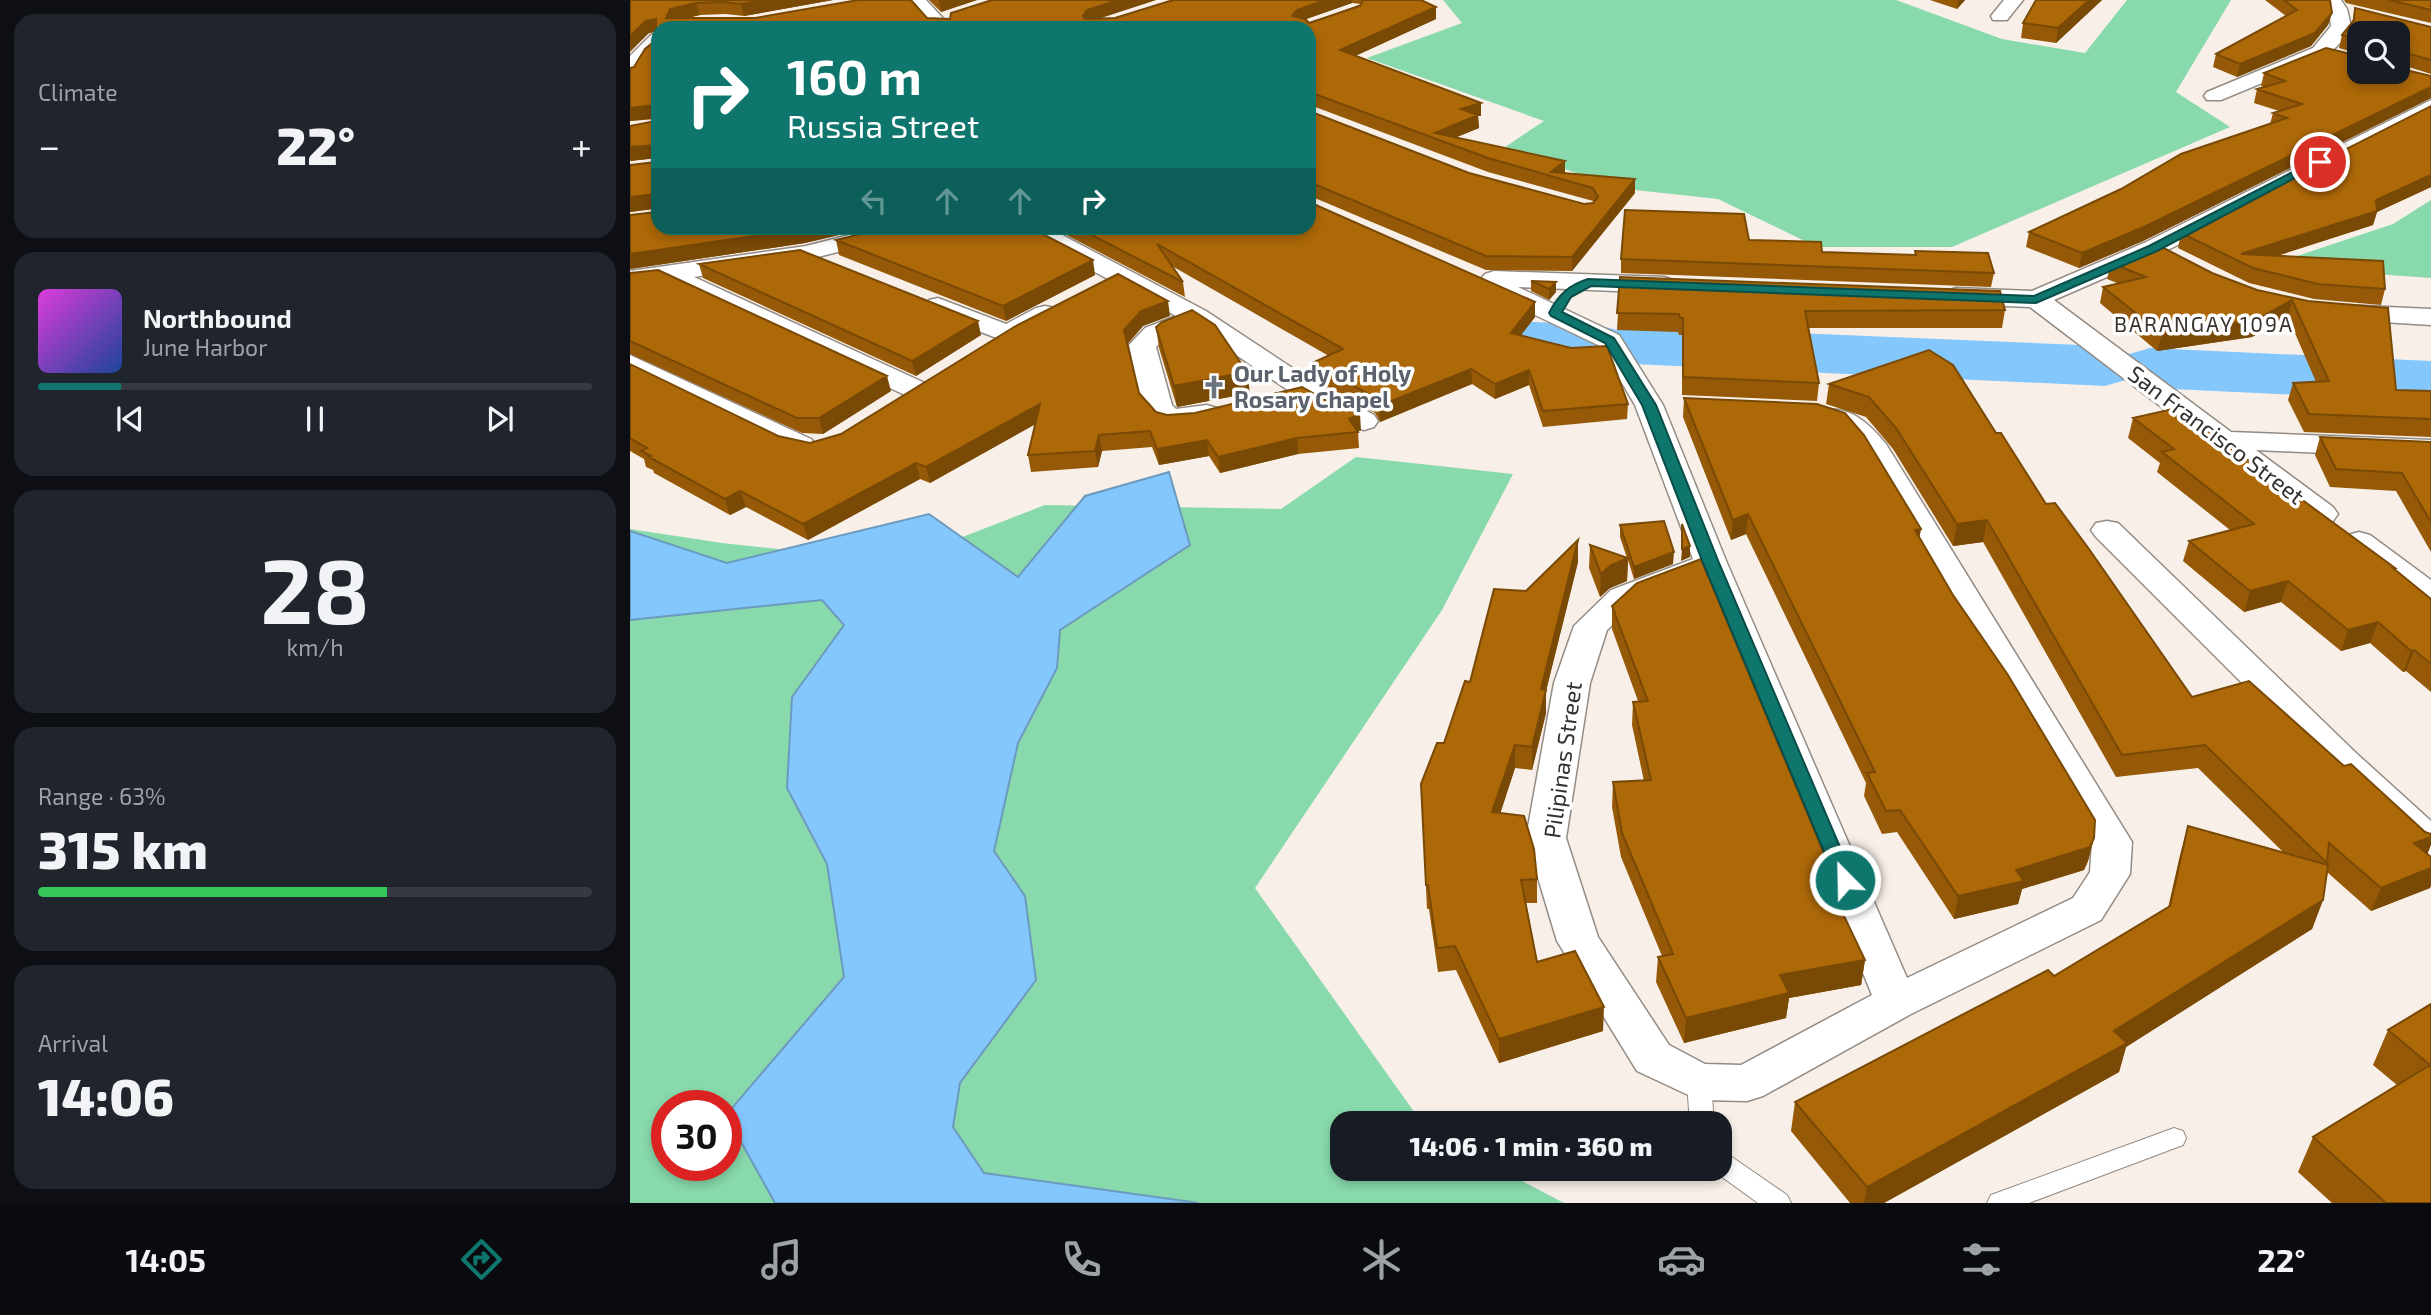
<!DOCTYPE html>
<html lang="en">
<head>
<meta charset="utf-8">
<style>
	body { margin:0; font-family:"Exo 2",sans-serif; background:#20242c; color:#f1f3f6; height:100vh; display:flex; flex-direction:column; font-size:26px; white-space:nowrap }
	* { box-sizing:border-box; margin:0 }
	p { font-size:23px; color:#9ea1a6 }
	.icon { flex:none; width:38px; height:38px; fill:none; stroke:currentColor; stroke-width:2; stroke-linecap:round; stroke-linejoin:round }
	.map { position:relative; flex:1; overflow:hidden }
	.side { display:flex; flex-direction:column; gap:14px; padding:14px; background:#0d0f14; width:630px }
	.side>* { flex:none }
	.hud { position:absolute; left:21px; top:21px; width:665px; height:214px; border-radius:21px; box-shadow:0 4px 10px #0003; background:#0f766e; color:#fff; overflow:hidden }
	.tools { position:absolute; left:1717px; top:21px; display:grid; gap:14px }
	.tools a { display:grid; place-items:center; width:63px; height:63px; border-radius:14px; background:#171b24; box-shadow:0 4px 10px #0003; font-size:35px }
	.speed { position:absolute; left:21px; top:1090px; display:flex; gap:14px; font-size:35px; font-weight:700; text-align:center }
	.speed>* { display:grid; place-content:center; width:91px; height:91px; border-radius:50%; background:#171b24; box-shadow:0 4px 10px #0003; line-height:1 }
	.speed .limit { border:10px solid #d22; background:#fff; color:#111 }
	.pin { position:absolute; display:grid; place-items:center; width:60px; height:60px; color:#fff; margin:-30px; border:4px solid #fff; border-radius:50%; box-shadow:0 2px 7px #0007 }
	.me { position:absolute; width:77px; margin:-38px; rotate:337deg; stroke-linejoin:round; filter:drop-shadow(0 0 5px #0008) }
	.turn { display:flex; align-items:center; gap:24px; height:147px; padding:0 21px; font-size:32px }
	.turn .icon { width:91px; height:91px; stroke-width:2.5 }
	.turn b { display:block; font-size:49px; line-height:60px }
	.lanes { display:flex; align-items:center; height:66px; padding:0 21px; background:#0003; justify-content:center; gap:35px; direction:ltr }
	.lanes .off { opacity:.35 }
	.big { font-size:52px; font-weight:800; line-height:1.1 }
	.side .card { flex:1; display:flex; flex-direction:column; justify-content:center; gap:10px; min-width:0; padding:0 24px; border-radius:21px; background:#20242c }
	.side .dial { align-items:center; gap:0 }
	.dial b { font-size:91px; line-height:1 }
	.song { display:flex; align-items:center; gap:21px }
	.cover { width:84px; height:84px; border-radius:10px; background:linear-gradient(135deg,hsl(300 70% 55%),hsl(220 70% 35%)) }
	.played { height:7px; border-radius:4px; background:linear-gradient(90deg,#0f766e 15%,#363941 15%) }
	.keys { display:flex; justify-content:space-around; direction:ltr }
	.heat { display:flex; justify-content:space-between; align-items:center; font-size:38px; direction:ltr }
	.charge { height:10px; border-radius:5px; background:linear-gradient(90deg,#34c759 63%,#363941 0) }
	.trip { position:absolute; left:700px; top:1111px; width:402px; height:70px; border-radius:21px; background:#171b24; box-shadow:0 4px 10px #0003; font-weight:800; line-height:70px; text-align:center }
	.dock { display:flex; height:112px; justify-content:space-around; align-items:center; background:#090b0e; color:#9ea1a6 }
	.dock .icon { width:49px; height:49px }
	.dock .on { color:#0f766e }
	.dock b { font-size:32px; color:#f1f3f6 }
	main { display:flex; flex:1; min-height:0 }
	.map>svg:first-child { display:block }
	.green { fill:#88d9ac; fill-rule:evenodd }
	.water { fill:#84c7fd; stroke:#6c9abf; stroke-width:2 }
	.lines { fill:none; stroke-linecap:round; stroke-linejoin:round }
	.river { fill:#84c7fd; fill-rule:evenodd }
	.service-casing { stroke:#938b84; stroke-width:2 }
	.minor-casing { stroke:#938b84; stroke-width:3 }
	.service { fill:#fff; fill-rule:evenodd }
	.minor { fill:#fff; fill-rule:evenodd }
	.wall { fill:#955907; fill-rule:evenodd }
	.shaded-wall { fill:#794906 }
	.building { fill:#ad6808; stroke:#794906; stroke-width:2 }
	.route { fill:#0f766e; stroke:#0a4d48; stroke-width:2 }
	.labels { text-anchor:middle; stroke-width:7; stroke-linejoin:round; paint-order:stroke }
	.far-quarter-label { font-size:21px; letter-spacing:2px; fill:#3a332d; stroke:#fff }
	.worship-label { font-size:23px; font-weight:bold; fill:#5b616d; stroke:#fff; text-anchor:start }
	.street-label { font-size:23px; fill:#34312e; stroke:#fff }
</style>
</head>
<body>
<main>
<section class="side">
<div class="card"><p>Climate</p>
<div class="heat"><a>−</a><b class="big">22°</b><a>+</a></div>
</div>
<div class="card">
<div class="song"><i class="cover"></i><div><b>Northbound</b><p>June Harbor</p></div></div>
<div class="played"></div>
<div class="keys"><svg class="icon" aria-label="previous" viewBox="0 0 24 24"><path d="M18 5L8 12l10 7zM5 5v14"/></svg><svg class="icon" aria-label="pause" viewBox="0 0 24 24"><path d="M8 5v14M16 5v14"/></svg><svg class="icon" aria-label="next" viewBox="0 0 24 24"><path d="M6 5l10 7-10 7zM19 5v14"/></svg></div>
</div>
<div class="card dial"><b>28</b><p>km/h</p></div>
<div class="card"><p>Range · 63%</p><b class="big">315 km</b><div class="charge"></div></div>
<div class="card"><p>Arrival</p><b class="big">14:06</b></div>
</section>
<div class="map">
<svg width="1801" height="1203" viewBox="0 0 1801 1203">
	<rect width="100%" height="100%" fill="#f8f0e8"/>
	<path class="green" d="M813 0H1266L1372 39 1455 53 1497 0H1601L1546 92 1600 127 1322 247H1187L1088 199 987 188 875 147 914 121 737 58 832 23Z
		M1801 200V278L1689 270 1649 262 1763 224Z
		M726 457 883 474 812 610 625 888 792 1123 712 1124V1169H869L934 1203H0V529L92 543 268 562 415 505 651 509ZM37 1106H96V1166H37Z"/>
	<path class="water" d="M539 472 560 545 430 630 427 668 388 743 364 851 395 896 406 980 330 1083 323 1127 354 1173 569 1203H145L96 1115 214 977 197 864 157 788 162 697 214 625 192 600 0 620V531L97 563 299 514 388 577 455 496Z"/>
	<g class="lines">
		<path class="river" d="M811 307 865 320 968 325 987 330 1003 326 1475 346 1499 354 1520 348 1801 361V401L1520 388 1496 380 1475 386 1003 364 983 359 968 363 865 358 789 339 780 326 789 313Z"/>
		<g class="service-casing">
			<path id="service" d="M1069 1072 1077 1075 1081 1082 1084 1124H1060L1057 1082 1061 1075Z
				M1544 1128 1553 1131 1556 1138 1553 1145 1399 1203H1357L1361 1195Z
				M1090 1152 1099 1155 1157 1195 1161 1203H1128L1081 1169H1090Z"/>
		</g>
		<g class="minor-casing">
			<path id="minor" d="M277 0H296L322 28H301Z
				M1374 0H1393L1377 20H1363L1361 16Z
				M1693 0H1711L1717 9 1721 26 1714 39 1697 56 1591 100H1577L1574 96 1577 92 1683 48 1701 26 1699 9Z
				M28 33V50L17 60 7 77 0 79V56L21 35Z
				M1801 100V114L1532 253 1424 300 1601 432 1801 440V458L1626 450 1703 507 1708 514 1703 521 1692 523 1681 521 1400 307 1326 304 1317 301 1313 296 1317 291 1326 288 1402 291 1514 243Z
				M247 228H286L283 233 176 260 64 277 297 384 301 390 297 396 287 398 277 396 33 282 0 287V271L176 246Z
				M390 228H419L576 311 688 385 744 415 748 421 744 427 734 430 724 427 668 397 565 327 533 340 526 347 542 405 546 409 577 405 587 408 591 414 587 420C507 440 514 411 499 345L515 328 546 316 393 233Z
				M864 271 1034 277 1043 280 1047 285 1043 290 1034 293 888 287 989 335 1033 405 1097 563 1277 978 1443 898 1460 872 1462 842 1234 454 1214 431 1190 423 1186 417 1190 411C1220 404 1239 424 1256 444L1502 842 1500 874 1471 920 1281 1014 1133 1096 1117 1101 1069 1100 1007 1071 927 941 896 838 924 683 944 626 981 590 1063 559 1005 405 970 346 855 291 851 279 855 274ZM1071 578 1242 995 1111 1065 1075 1064 1039 1045 968 937 936 838 960 683 977 630 1005 604Z
				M308 298 376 324 406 308 415 306 424 308 428 314 424 320 377 342 299 312 295 306 299 300Z
				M1713 305 1801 309V325L1704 319 1700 313 1704 307Z
				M0 355 181 439 186 445 181 451 171 454 153 449 0 374Z
				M1477 521 1488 523 1726 753 1801 821V857L1787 853 1700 771 1466 537 1461 530 1466 523Z
				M1729 532 1740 535 1801 580V606L1789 603 1718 549 1713 542 1718 535Z"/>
		</g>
		<use href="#service" class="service"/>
		<use href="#minor" class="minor"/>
	</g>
	<path class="wall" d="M0 0H203L114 16 96 14 70 15 58 18 320 19 526 0 469 18H485L543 0H791L806 7V19L725 56 851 103V116H848L849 128 826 137 935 173 1005 193 942 271 856 270 680 196H679V111L839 173 954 204 963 203V201L858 172 680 105H679V28L28 228H238L175 243 0 269V215L26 212 25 209 0 212V165L26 162V158L0 161V126L26 121V119L0 121 4 67 26 40V32L19 33ZM722 3 731 4 679 23 676 19Z
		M299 0H347L311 12Z
		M1300 0H1335L1327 9Z
		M1406 0H1472L1426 43 1391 38 1393 23Z
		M1635 0H1700L1702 13 1698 25 1681 46 1607 77 1583 67 1586 54 1656 16Z
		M1714 0H1801V23L1716 3Z
		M1725 8 1801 27V74L1769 64 1768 66V33H1729V54L1709 48 1712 35 1722 23Z
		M1729 72 1801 77V98L1513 241 1449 268 1396 247 1399 232 1640 124 1643 113 1649 111 1624 103 1627 89 1634 87 1631 86 1634 73Z
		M1801 106V187L1747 212 1743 225 1647 256 1755 289 1751 305 1684 299 1619 283 1548 248 1551 233Z
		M423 228H679L905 302V317L891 335 998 404 997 419 913 427 899 385 865 399 842 384 750 422 745 413 683 379 682 363 699 356 542 266 553 282 555 297Z
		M206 240 465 275 376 321 209 255Z
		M1119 240 1192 252 1285 255V251L1364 273 1361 287 991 273V259Z
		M1481 263 1582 273 1627 290 1678 301 1766 390 1801 391V437L1674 432 1658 400 1663 383 1686 382 1658 317 1622 337 1527 351 1470 303 1473 287 1487 283 1477 279Z
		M69 264 351 335 286 376 73 278Z
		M0 273 261 391 193 434 172 433 0 354Z
		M990 277 1375 310 1372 328H1179L1189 383 1187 401 1052 395V335H1049L1048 332 987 330Z
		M901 281 926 292 919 300 901 291Z
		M540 316 513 326 497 344 509 393 526 412 537 415 731 430 728 431 729 448 668 454 590 473 579 456 529 465 522 447 472 451 468 467 401 472 398 455 405 424 300 483 290 479 178 540 116 507 100 515 24 473 23 470 16 467 14 459 0 451V364L148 436 180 443 211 434Z
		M526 327 620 393 547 407 529 348Z
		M1199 384 1366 433 1416 504 1562 697 1797 854 1800 888 1741 911 1697 872 1693 900 1682 929 1496 1047 1489 1072 1254 1203H1220L1161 1131 1165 1102 1424 976 1538 908 1550 855 1558 826 1654 853 1568 768 1486 777 1353 542 1323 546 1263 449 1236 417 1196 404Z
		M1054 398 1291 529 1289 537 1464 838 1458 861 1454 870 1392 889 1388 904 1324 919 1267 832 1252 834 1234 796 1236 783 1116 534 1101 540 1053 417Z
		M1503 418 1765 568 1764 569 1801 599V692L1776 671 1773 672 1740 643 1711 651 1651 602 1614 612 1553 561 1559 541 1600 530 1527 472 1530 463 1498 438Z
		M1690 437 1801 442V552L1766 491 1700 487 1685 455Z
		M990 525 1043 564 1004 579 998 560 997 581 980 588 970 597 959 568 960 545 997 558 990 537Z
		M948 562 916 691V713L902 770 885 768 870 813 907 879V903H896L907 962 973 1031 869 1063 826 970 808 972 799 909H797L791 784 814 743 840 682 896 591Z
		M982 606 1209 907 1235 960 1231 985 1159 998 1156 1018 1054 1043 1026 982 1028 957 1032 956 991 857 982 807 983 782 1014 781 1002 725 1003 702 1008 701 982 629Z
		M1801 1004V1203H1702L1668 1172 1683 1137 1767 1085 1743 1065 1758 1030Z"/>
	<path class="shaded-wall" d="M135 0H203L114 16 111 4Z
		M309 0H347L311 12Z
		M488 0H526L459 22 453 16 457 10Z
		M695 0H722V3L668 22 662 16 667 10Z
		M1329 0H1335L1327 9 1328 1Z
		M1459 0H1472L1426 43 1428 28Z
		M66 3 70 15 43 21 36 18 40 9Z
		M806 7V19L710 63V50Z
		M1702 13 1698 25 1681 46 1607 77 1610 64Z
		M26 19 28 31 19 33 0 52V36L16 21Z
		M1773 52 1769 64 1768 66V57Z
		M1801 87V98L1513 241 1449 268 1452 253Z
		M851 103V116H848L849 128 815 142 805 133 831 109Z
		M24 105 28 118 0 121V108Z
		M26 145 28 158 0 161V147Z
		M935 161V175L921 172Z
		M1801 175V187L1747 212 1743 225 1618 265 1611 254 1746 200Z
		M1005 179V193L942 271V257Z
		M25 194 28 208 0 212V197Z
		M178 228H238L175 243 0 269V254Z
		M463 260 465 275 376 321 373 306Z
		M926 282V292L919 300V289Z
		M1662 300 1658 317 1622 337 1527 351 1532 334Z
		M538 301 540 316 513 326 496 346 494 330 511 311Z
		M905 302V317L881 348V333Z
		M348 321 351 335 286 376 282 361Z
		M841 369 842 384 750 422 749 406Z
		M899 370V385L865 399V384Z
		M617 372 620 393 547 407 544 386Z
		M257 376 261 391 193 434 189 418Z
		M410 404 413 420 300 483 296 467Z
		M730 414 731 430 726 432 719 419Z
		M469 435 472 451 468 467 465 451Z
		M667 438 668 454 590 473 588 457Z
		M577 440 579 456 529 465 527 449Z
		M286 463 290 479 178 540 173 524Z
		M110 491 116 507 100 515 95 499Z
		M1118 514 1116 534 1101 540 1103 520Z
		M1357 520 1353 542 1323 546 1327 524Z
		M1291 529 1287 550 1285 530Z
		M948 540V562L916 691V713L902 770V747L911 689Z
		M1060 546V557L1051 561 1052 549Z
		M1044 552 1043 564 1004 579V567Z
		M998 558 997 581 980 588 970 597 971 574 981 565Z
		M1658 581 1651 602 1614 612 1620 591Z
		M1748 622 1740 643 1711 651 1718 630Z
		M1784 650 1776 671 1773 672 1781 651Z
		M885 745V768L863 836 862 812Z
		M1801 837V845L1796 858 1784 843Z
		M1464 838 1458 861 1454 870 1392 889 1388 904 1324 919 1328 896 1386 870Z
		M1801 868V886L1800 888 1741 911 1751 888Z
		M1211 894 1208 919 1204 895Z
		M1693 900 1682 929 1496 1047 1489 1072 1254 1203H1234L1237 1187Z
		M1235 960 1231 985 1159 998 1156 1018 1054 1043 1056 1018 1150 975Z
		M974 1007 973 1031 869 1063V1039Z"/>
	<path class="building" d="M0 0H135L111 4 93 2 66 3 40 9 36 18H125L228 0H281L297 18 320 19 321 13 362 0H488L457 10 453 16 455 19 485 18 543 0H695L667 10 662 16 675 19 679 23 730 6 733 0H791L806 7 710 50 851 103 831 109 848 115 805 133 935 161 921 172 1005 179 942 257 856 256 679 182V111L839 173 954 204 963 203 968 197 963 188 858 158 679 92V28H28V228H178L0 254V215L26 212 25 194 0 197V165L26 162V145L0 147V126L26 121 27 108 24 105 0 108V68L4 67 15 49 26 40V19L16 21 0 36Z
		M1406 0H1459L1428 28 1393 23Z
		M1654 0H1700L1702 13 1685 33 1610 64 1586 54 1667 10Z
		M1759 0H1801V10Z
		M1725 8 1801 27V60L1773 52 1768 57V33H1729V40L1712 35 1724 20Z
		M1696 48 1729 56V72H1768V68L1801 76V87L1516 226 1452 253 1399 232 1491 189 1551 154 1657 118 1643 113 1672 104 1627 89 1655 81 1634 73Z
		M1801 106V175L1746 200 1747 211 1611 254 1753 261 1755 289 1688 284 1623 268 1551 233Z
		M679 202 905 302 881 333 941 348 977 346 998 404 913 411 899 370 865 384 841 369 749 406 744 397 682 363 713 349 527 244 553 282 448 228H679Z
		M995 210 1114 214 1119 240 1191 242 1192 252 1286 255 1285 251 1358 253 1364 273 991 259Z
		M256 228H401L463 260 373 306 206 240Z
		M1526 244 1582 273 1627 290 1678 301 1758 308 1766 390 1801 391V419L1679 414 1663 383 1699 381 1662 300 1626 320 1532 334 1473 287 1516 277 1481 263Z
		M170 250 348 321 282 361 69 264Z
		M28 270 257 376 189 418H167L0 341V273Z
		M488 274 538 301 511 311 494 330 509 393 526 412 537 415 565 413 672 387 706 406 730 414 719 419 728 432 667 438 588 457 577 440 527 449 520 431 469 435 465 451 398 455 410 404 296 467 286 463 173 524 110 491 95 499 19 457 21 456 11 451 17 448 0 438V364L148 436 180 443 211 434 384 327Z
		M990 277 1370 291 1375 310 1175 311 1189 383 1053 377V318H1050L1049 314 987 313Z
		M901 281 926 282 919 289Z
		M562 310 585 325 617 372 544 386 526 327 532 322Z
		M1299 350 1323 365 1366 433H1371L1416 504 1425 503 1459 549 1562 697 1619 681 1714 766 1721 764 1795 832 1801 834V837L1784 843 1801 857V868L1751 888 1699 843 1697 863 1575 745 1492 755 1357 520 1327 524 1266 428 1239 397 1199 384Z
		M1054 398 1187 404 1215 413 1234 435 1291 529 1285 530 1323 595 1378 675 1465 820 1464 838 1460 847 1386 870 1394 881 1328 896 1270 810 1256 811 1237 773 1245 772 1118 514 1103 520Z
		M1547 408 1765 568H1763L1801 599V664L1784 650 1781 651 1748 622 1718 630 1658 581 1620 591 1559 541 1624 524 1532 452 1544 449 1503 418Z
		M1690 437 1801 442V522L1772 473 1706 469Z
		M1034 521 1044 552 1004 567 990 525Z
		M1052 524 1060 546 1052 549Z
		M948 540 911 689 916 690 902 747 885 745 862 812 894 816 904 849 907 879 891 880 907 962 945 951 974 1007 869 1039 825 946 807 948 798 885H796L791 784 807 743H814L835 681 840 682 864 589 896 591Z
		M960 545 998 558 981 565 971 574Z
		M1071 559 1211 894 1204 895 1235 960 1150 975 1159 993 1056 1018 1028 957 1043 954 992 833 983 782 1021 780 1003 702 1018 701 982 606 1007 583Z
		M1558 826 1698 865 1693 900 1484 1031 1497 1043 1237 1187 1165 1102 1418 970 1424 976 1540 906Z
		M1801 1004V1203H1756L1683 1137 1800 1065 1758 1030Z"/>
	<path class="route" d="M1686 160 1695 162 1527 251 1406 303 961 286 941 297 932 312 984 338 1026 405 1089 563 1224 880 1221 885H1208L1073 563 1012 405 975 343 921 316 919 313C928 295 939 285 958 279L1404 296 1519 246Z"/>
	<defs>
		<g id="church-bare" transform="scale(1.89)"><path d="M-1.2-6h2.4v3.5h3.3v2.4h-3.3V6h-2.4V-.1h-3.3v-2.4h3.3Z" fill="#6b7280" stroke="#fff" stroke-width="2.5" paint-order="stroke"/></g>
	</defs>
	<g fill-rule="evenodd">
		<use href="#church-bare" x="584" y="387"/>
	</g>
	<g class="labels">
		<g class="far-quarter-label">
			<text x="1574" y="332">BARANGAY 109A</text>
		</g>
		<g class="worship-label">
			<text x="604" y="382">Our Lady of Holy<tspan x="604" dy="26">Rosary Chapel</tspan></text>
		</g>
		<g class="street-label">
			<text transform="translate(1586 435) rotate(37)" y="8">San Francisco Street</text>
			<text transform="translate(933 760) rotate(-82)" y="8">Pilipinas Street</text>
		</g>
	</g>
</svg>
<div class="tools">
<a><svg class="icon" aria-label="search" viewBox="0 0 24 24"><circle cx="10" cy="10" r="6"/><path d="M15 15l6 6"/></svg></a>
</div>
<div class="speed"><div class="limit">30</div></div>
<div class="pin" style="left:1690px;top:162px;background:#d93025"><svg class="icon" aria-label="arrive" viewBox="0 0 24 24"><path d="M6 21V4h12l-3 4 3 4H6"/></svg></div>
<svg class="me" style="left:1215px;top:880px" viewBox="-20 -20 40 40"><circle r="17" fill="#0f766e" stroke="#fff" stroke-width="3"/><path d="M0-11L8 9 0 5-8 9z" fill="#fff"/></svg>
<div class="trip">14:06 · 1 min · 360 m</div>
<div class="hud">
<div class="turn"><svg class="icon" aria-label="right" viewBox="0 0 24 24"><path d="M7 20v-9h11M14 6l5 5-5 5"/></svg><div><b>160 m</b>Russia Street</div></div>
<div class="lanes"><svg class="icon off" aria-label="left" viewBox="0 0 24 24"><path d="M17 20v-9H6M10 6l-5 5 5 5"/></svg><svg class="icon off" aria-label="ahead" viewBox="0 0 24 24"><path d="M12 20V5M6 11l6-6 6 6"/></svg><svg class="icon off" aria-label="ahead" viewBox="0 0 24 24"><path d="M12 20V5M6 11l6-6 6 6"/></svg><svg class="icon" aria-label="right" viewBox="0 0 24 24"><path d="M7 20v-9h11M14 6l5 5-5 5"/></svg></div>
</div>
</div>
</main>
<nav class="dock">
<b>14:05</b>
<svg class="icon on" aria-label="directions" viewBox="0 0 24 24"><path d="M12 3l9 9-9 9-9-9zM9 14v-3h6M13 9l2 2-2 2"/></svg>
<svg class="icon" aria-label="music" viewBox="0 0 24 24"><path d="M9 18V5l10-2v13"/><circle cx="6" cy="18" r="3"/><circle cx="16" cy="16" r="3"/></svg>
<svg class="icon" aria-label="phone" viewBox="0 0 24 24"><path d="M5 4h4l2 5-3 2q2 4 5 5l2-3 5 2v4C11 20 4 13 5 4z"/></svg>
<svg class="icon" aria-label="climate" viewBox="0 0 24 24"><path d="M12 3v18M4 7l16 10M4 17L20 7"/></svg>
<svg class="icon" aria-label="car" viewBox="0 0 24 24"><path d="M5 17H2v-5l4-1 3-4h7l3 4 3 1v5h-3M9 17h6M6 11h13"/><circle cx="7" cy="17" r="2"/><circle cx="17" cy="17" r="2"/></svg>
<svg class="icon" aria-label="filters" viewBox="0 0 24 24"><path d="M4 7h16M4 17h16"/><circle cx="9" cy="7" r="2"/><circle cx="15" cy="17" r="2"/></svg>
<b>22°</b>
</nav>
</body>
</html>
